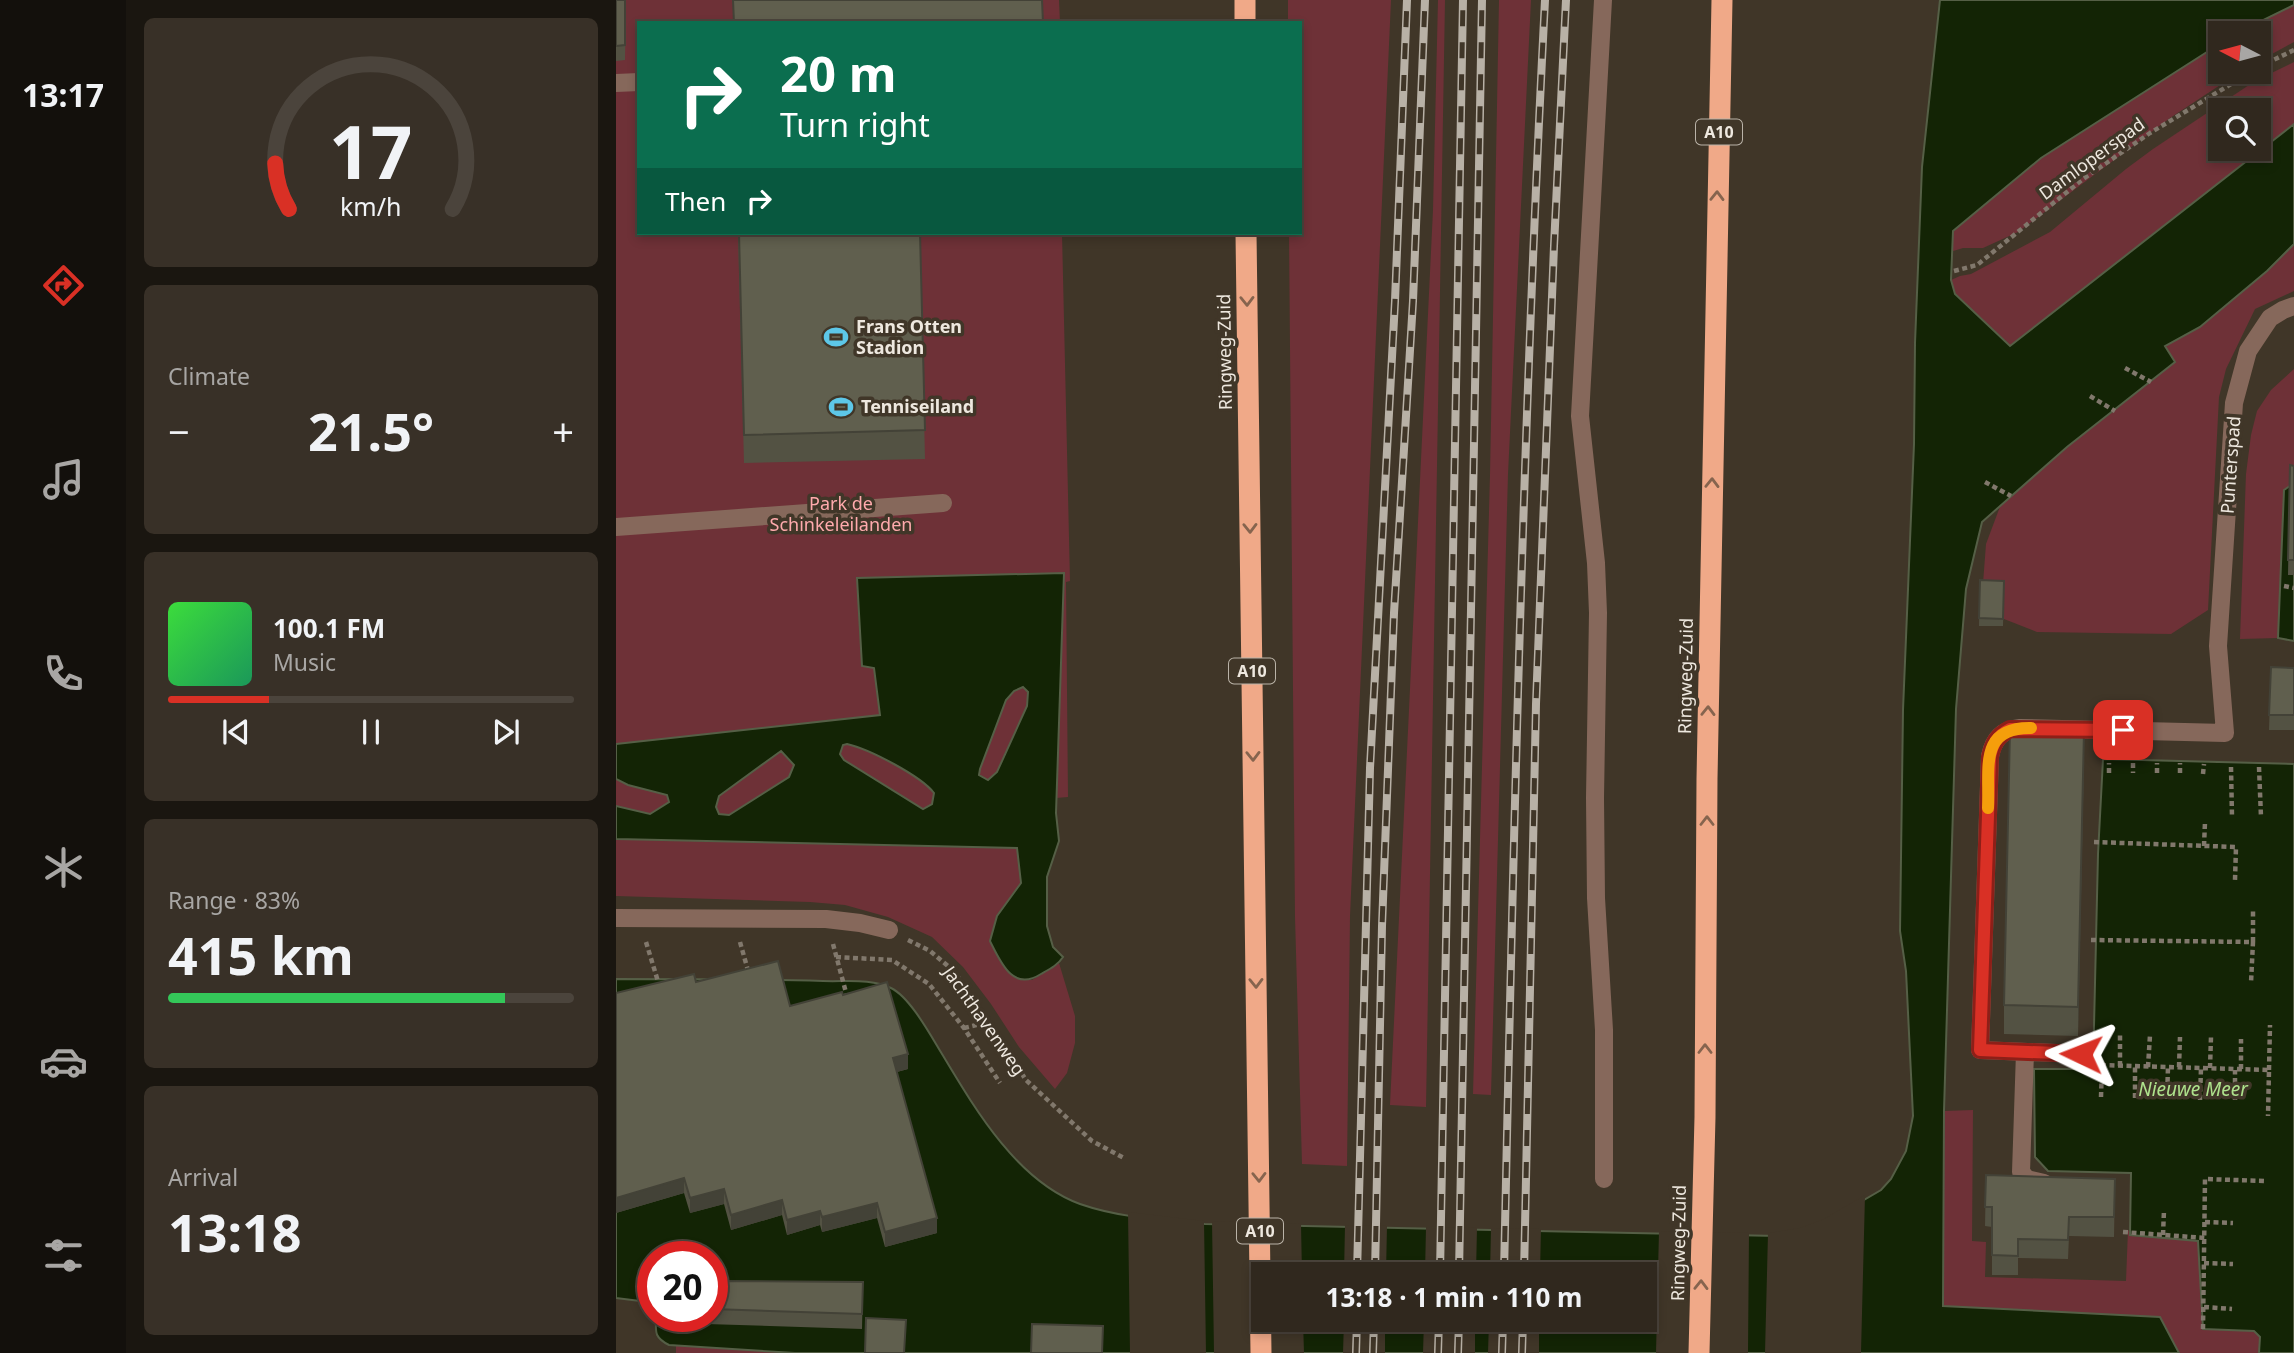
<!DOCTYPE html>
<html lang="en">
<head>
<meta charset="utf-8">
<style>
	body { margin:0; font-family:"Noto Sans",sans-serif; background:#383027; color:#f1f3f6; height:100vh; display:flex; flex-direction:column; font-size:26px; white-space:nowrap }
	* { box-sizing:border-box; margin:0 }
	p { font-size:23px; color:#a8a6a4 }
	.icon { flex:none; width:38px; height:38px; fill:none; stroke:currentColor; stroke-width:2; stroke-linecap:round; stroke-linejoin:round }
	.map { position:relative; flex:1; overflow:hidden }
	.drawer { display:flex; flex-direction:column; gap:18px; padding:18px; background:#1a1610; width:490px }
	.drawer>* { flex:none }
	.guide { position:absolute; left:21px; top:21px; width:665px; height:214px; border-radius:0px; box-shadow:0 4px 10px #0003,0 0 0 2px #4b443c; background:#0b6e4f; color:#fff; overflow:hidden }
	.needle { width:46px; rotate:276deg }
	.fabs { position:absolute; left:1592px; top:21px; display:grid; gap:14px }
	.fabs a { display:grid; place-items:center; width:63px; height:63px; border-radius:0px; background:#30281e; box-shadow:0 4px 10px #0003,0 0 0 2px #4b443c; font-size:35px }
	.speed { position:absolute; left:21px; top:1241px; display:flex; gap:14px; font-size:35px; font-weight:700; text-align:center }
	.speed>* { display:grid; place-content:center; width:91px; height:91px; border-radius:50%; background:#30281e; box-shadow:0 4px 10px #0003,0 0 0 2px #4b443c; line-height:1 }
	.speed .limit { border:10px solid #d22; background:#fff; color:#111 }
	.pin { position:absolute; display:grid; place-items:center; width:60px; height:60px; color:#fff; margin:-30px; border-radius:14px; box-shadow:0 4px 10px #0006 }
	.me { position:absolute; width:77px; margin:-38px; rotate:272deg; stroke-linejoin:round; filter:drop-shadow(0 0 5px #0008) }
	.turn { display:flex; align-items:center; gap:24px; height:147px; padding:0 28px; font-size:32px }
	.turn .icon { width:91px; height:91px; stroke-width:2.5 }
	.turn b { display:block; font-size:49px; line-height:60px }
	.then { display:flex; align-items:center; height:66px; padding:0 28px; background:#0003; gap:14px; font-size:26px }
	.big { font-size:52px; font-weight:700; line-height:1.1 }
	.drawer .card { flex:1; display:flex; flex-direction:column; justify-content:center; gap:10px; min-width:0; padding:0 24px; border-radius:10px; background:#383027 }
	.drawer .dial { align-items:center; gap:0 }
	.dial svg { height:182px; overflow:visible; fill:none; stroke:#4b443c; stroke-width:7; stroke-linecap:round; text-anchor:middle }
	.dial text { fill:#f1f3f6; stroke:none }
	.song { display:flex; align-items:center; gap:21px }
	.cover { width:84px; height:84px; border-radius:10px; background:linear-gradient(135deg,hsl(120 70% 55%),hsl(150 70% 35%)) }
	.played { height:7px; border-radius:4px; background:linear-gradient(90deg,#d93025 25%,#4b443c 25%) }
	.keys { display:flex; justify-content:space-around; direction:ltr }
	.heat { display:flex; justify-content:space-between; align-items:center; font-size:38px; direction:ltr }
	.charge { height:10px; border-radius:5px; background:linear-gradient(90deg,#34c759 83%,#4b443c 0) }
	.trip { position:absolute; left:635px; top:1262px; width:406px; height:70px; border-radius:0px; background:#30281e; box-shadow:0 4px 10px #0003,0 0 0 2px #4b443c; font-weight:700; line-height:70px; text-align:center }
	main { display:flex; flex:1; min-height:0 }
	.tab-bar { display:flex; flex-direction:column; width:126px; justify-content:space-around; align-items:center; background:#13100c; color:#a8a6a4 }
	.tab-bar .icon { width:49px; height:49px }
	.tab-bar .active { color:#d93025 }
	.tab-bar b { font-size:32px; color:#f1f3f6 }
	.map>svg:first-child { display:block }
	.green { fill:#6e3137; fill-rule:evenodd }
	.water { fill:#132405; stroke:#555f46; stroke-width:2; fill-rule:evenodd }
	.pier { fill:#403628 }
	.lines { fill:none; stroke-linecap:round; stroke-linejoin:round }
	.path { stroke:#81786c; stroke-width:4.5; stroke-dasharray:5 3.5; stroke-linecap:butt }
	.service { stroke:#86685b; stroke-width:18 }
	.minor { stroke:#86685b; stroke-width:18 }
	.motorway { stroke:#f0a988; stroke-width:21 }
	.rail-casing { stroke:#b8b1a6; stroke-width:8 }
	.rail { stroke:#403628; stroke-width:5; stroke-dasharray:16; stroke-linecap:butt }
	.wall { fill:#535243 }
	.shaded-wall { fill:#434237 }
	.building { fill:#605f4e; stroke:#434237; stroke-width:2 }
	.oneway { stroke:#86644e }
	.route-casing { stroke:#8d1f18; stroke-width:18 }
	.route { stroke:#d93025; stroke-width:12 }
	.slow { stroke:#f59e0b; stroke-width:12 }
	.labels { text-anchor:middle; stroke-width:7; stroke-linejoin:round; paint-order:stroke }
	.shield { fill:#403628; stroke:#bab3a8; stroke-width:2 }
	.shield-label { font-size:16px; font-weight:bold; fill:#eee8df }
	.street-label { font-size:18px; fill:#eee8df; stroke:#403628 }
	.poi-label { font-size:18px; font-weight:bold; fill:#eee8df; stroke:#403628; text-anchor:start }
	.park-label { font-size:18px; fill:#ffaaad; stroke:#403628 }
	.water-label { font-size:19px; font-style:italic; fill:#aee28c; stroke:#403628 }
</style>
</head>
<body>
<main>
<nav class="tab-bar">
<b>13:17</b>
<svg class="icon active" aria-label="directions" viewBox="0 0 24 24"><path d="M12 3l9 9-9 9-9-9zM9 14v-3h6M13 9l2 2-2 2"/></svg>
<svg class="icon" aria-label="music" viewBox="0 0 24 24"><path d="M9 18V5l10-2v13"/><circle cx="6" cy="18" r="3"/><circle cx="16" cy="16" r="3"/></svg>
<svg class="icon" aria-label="phone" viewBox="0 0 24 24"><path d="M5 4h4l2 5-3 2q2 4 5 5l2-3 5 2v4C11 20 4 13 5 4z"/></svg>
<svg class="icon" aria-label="climate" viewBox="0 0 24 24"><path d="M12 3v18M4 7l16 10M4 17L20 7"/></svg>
<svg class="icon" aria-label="car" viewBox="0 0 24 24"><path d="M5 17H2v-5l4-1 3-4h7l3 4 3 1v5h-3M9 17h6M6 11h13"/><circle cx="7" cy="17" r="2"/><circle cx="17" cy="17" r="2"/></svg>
<svg class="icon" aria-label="filters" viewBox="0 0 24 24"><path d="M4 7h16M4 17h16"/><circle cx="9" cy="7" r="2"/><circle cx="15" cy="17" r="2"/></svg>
</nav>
<section class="drawer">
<div class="card dial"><svg viewBox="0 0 100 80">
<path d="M14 69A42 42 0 1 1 86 69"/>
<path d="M14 69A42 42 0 0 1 8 49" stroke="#d93025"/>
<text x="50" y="56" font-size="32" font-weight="700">17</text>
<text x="50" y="72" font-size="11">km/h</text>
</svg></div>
<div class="card"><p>Climate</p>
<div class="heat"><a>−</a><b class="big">21.5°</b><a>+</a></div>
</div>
<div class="card">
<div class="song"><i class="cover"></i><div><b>100.1 FM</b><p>Music</p></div></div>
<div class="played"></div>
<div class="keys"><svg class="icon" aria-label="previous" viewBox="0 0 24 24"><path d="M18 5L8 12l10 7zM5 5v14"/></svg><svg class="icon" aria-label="pause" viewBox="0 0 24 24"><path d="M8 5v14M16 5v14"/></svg><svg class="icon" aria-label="next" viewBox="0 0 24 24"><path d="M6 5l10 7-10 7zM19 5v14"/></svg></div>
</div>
<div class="card"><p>Range · 83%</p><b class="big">415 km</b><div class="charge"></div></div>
<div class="card"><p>Arrival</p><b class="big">13:18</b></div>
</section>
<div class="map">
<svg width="1678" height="1353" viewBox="0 0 1678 1353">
	<rect width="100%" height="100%" fill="#403628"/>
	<path class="green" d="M0 0H443L444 23H23V233H446L454 581 450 582 452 797 307 809 0 821Z
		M672 0H775L734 916 731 1166 686 1164 679 917 673 233H684V23H672Z
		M822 0H829L810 1107 774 1105 817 210Z
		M883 0H915L892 474 875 1095 857 1094 874 475Z
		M1678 5V42L1643 61V33H1621Z
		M1605 43V72H1624L1554 118 1402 232 1367 248H1347L1334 252 1337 231 1425 158Z
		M1678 62V124L1394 346 1339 294 1335 280 1344 276 1355 274 1434 232 1510 169 1537 149 1639 81ZM1605 110H1643V149H1605Z
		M1678 244V291L1639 309 1610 369 1603 397 1592 610 1555 634 1421 632 1365 610 1370 544 1385 504 1451 447 1559 362 1549 346 1584 327 1651 271Z
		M1678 369V483L1668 490 1662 638 1624 639 1630 474 1635 435 1641 411 1655 390Z
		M0 839 401 848 405 883 381 916 404 979 416 980 443 963 459 1016V1043L451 1073 439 1089 403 1047 375 1004 347 967 316 937 272 917 229 905 194 902 0 896Z
		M1357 1110 1356 1241 1370 1242 1369 1277 1510 1281 1512 1230 1517 1236 1582 1241 1586 1315 1641 1332 1644 1337 1643 1353H1563L1544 1317 1327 1306 1328 1111Z
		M60 1345 179 1353H60Z"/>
	<path class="water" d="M1324 0H1678V5L1621 33H1605V43L1425 158 1337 231 1335 280 1339 294 1394 346 1678 124V244L1651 271 1584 327 1549 346 1559 362 1451 447 1366 522 1350 589 1340 709 1328 1111 1327 1306 1544 1317 1563 1353H179L53 1345C37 1337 40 1331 40 1316H96V1256H37V1306L32 1302 0 1298V979C69 979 138 979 207 981 229 982 255 978 275 988 294 997 315 1036 326 1054 359 1109 401 1181 464 1204 504 1218 548 1220 589 1224L1162 1236 1210 1222 1265 1190 1275 1179 1290 1151 1297 1116 1290 971 1284 931 1287 710 1298 444 1299 343 1306 167ZM648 1274H1029V1320H648Z
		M1678 483V641L1662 638 1668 490Z
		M448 573 440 813 443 841 431 877V926L437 947 447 957C442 965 434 969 425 974 397 992 385 963 374 941L381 916 405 883 401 848 0 839V806L34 814 53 802 51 795 12 785 0 779V744L264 715 258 668 246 666 241 578ZM407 687 412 692 411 706 381 772 372 780 363 775 364 769 390 700 398 691ZM231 744C253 749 305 776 318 793L316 804 307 809 228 760 224 754 227 745ZM165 751 178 765 173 777 113 815 103 814 100 807 103 796Z
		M1487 759 1678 764V1353H1643L1644 1337 1638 1331 1587 1329 1582 1241 1514 1235 1515 1173 1432 1171 1419 1157 1418 1069H1477L1482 854Z"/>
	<path class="pier" d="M1249 1195 1245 1353H1149L1152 1233 1184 1228 1208 1219Z
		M512 1212 588 1221 590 1353H514Z
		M596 1221 685 1224 686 1274H648V1320H687L688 1353H598Z
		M729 1225 771 1226 770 1274H728Z
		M810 1227 861 1228 860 1274H809Z
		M875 1228 925 1229 924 1274H874Z
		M1043 1231 1133 1233 1132 1353H1040Z
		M728 1320H769V1353H727Z
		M808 1320H859V1353H807Z
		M873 1320H923V1353H872Z"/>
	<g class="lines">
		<path class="path" d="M1643 67 1678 50
			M1338 271 1361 265 1467 179 1534 133 1635 72
			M1509 368 1535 382
			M1474 396 1499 411
			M1369 482 1395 496
			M1668 586 1678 588
			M1517 763V773
			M1615 767 1616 817
			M1643 767 1645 817
			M1493 773V763
			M1541 773V763
			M1564 773V763
			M1587 774 1588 764
			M1478 842 1620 847 1619 880
			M1588 846 1589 822
			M292 940 314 951 338 971 410 1080 476 1141 508 1158
			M1475 940 1637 942 1635 983
			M30 942 44 988
			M124 942 133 974
			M1637 942V908
			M217 944 232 1000
			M220 957 276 960 313 984 348 1028 384 1083
			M348 1028 373 1022
			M1485 1065 1653 1070 1652 1116
			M1504 1066V1035
			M1532 1067 1534 1035
			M1563 1067 1564 1037
			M1594 1068 1595 1037
			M1625 1069V1039
			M1653 1070 1654 1025
			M1485 1097 1486 1066
			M1519 1098V1066
			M1551 1099 1552 1067
			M1584 1100 1585 1068
			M1619 1100V1070
			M1589 1222 1617 1223
			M1507 1232 1589 1238
			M1547 1235 1548 1210
			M1588 1263 1617 1264
			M1588 1307 1616 1309
			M1587 1329 1589 1179 1650 1181"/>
		<path class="service" d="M987 0 964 416 980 563 982 613 979 798 980 898 988 1030V1179
			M0 83 23 82
			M0 527 327 503
			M1409 1052 1405 1172 1411 1179 1428 1183
			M1465 1054 1364 1050 1374 756C1378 738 1386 730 1404 728L1609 733 1602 646 1618 403 1632 351 1654 318 1667 310 1678 306"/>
		<path class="minor" d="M0 918 210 919 244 923 273 930"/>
		<path class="motorway" d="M629 23V0
			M630 233 645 1353
			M1083 1353 1089 1117 1091 779 1106 0"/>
		<g class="rail-casing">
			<path id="rail" d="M741 1274 754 768 779 301 791 0
				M759 1274 766 926 778 613 797 301 809 0
				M824 1274 847 0
				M843 1274 866 0
				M888 1274C897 849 907 425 929 0
				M908 1274 920 704 938 246 950 0
				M740 1353 741 1320
				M757 1353 758 1320
				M822 1353 823 1320
				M842 1353 843 1320
				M886 1353 887 1320
				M906 1353 907 1320"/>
		</g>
		<use href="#rail" class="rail"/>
	</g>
	<path class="wall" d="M0 0H10L9 60 0 61Z
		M122 233H304L309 459 128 463Z
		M1674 465 1678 466V575H1672Z
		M1364 580 1388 581 1387 626H1363Z
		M1655 667 1678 668V730H1653Z
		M1468 759 1462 1036 1388 1034V1005Z
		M80 982 174 1006 227 995 292 1069 281 1072 321 1233 269 1247 261 1218 206 1232 204 1225 171 1235 166 1215 115 1230 108 1204 74 1213 68 1193 0 1213Z
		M1370 1175 1499 1179 1498 1237 1453 1236 1452 1259 1402 1258V1275H1376V1227L1369 1226Z
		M96 1281 247 1282 246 1329 90 1324V1319H55V1316H96Z"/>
	<path class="shaded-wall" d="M1468 730V759L1462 1036V1007Z
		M292 1054V1069L277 1073V1058Z
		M68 1178V1193L0 1213V1198Z
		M108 1189V1204L74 1213V1198Z
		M166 1200V1215L115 1230V1215Z
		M261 1203V1218L206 1232V1217Z
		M204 1211V1225L171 1235V1220Z
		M321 1218V1233L269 1247V1232Z"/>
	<path class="building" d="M0 0H9V45L0 46Z
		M117 0H426L427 23H118Z
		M123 233H304L309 430 128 435Z
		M1674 465 1678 466V560H1672Z
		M1364 580 1388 581 1387 619 1363 618Z
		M1655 667 1678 668V715H1653Z
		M1394 729 1468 730 1462 1007 1388 1005Z
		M162 961 174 1006 226 992 227 995 271 982 292 1054 277 1058 321 1218 269 1232 261 1203 206 1217 204 1211 171 1220 166 1200 115 1215 108 1189 74 1198 68 1178 0 1198V993L78 974 80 982Z
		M1370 1175 1499 1179 1498 1217H1453L1452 1240 1402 1239V1256L1376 1255V1207H1369Z
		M96 1281 247 1282 246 1314 96 1309Z
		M250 1318 290 1320 288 1353H249Z
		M416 1324 487 1326 486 1353H415Z"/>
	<defs><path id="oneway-chevron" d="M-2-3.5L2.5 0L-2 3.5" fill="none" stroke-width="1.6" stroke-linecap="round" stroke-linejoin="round" transform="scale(1.75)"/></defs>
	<g class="oneway">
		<use href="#oneway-chevron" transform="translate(1101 196) rotate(-89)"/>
		<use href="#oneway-chevron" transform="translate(631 301) rotate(89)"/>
		<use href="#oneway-chevron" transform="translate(1096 483) rotate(-89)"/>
		<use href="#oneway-chevron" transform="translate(634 528) rotate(89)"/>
		<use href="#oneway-chevron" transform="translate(1092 711) rotate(-89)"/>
		<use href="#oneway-chevron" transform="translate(637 756) rotate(89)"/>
		<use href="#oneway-chevron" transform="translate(1091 821) rotate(-90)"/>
		<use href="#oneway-chevron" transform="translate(640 983) rotate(89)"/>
		<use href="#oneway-chevron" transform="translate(1089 1049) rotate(-90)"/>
		<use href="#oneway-chevron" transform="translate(643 1177) rotate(89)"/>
		<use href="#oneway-chevron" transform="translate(1085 1285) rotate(-89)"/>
	</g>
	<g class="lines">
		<g class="route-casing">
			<path id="route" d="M1465 1054 1364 1050 1374 757C1377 743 1381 736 1394 729L1507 730"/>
		</g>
		<use href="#route" class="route"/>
		<path class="slow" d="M1372 808C1374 769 1362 727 1415 728"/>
	</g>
	<defs>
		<g id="stadium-bare" transform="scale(1.89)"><path d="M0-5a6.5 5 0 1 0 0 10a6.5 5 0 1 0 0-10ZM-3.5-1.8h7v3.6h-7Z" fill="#5dc7e8" stroke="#403628" stroke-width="2.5" paint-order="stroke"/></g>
	</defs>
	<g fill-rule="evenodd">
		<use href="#stadium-bare" x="220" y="337"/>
		<use href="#stadium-bare" x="225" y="407"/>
	</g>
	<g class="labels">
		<g class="shield">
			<rect x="1080" y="119.5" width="46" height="25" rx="5"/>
			<rect x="613" y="658.5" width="46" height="25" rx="5"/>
			<rect x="621" y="1218.5" width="46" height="25" rx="5"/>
		</g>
		<g class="shield-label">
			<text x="1103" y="138">A10</text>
			<text x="636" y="677">A10</text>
			<text x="644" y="1237">A10</text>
		</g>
		<g class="street-label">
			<text transform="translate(1476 159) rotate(-36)" y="6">Damloperspad</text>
			<text transform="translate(609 352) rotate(-91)" y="6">Ringweg-Zuid</text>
			<text transform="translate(1615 465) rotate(-86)" y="6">Punterspad</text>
			<text transform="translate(1070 676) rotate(-89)" y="6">Ringweg-Zuid</text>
			<text transform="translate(368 1021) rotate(55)" y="6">Jachthavenweg</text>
			<text transform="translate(1063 1243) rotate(-89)" y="6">Ringweg-Zuid</text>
		</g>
		<g class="poi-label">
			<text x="240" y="333">Frans Otten<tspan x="240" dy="21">Stadion</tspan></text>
			<text x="245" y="413">Tenniseiland</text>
		</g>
		<g class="park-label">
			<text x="225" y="510">Park de<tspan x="225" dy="21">Schinkeleilanden</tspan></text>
		</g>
		<g class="water-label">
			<text x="1577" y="1096">Nieuwe Meer</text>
		</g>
	</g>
</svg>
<div class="fabs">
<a><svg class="needle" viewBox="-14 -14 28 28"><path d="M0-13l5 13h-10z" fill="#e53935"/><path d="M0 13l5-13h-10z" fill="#a8a6a4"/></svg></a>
<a><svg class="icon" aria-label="search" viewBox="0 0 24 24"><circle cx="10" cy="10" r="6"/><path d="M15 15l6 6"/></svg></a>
</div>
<div class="speed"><div class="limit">20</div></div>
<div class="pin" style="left:1507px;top:730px;background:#d93025"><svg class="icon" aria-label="arrive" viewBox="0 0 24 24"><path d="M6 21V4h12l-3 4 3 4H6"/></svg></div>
<svg class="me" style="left:1465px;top:1054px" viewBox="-20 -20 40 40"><path d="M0-17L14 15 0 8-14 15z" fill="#d93025" stroke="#fff" stroke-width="4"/></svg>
<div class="trip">13:18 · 1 min · 110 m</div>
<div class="guide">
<div class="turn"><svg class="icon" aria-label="right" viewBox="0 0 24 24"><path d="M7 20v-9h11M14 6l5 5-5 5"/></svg><div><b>20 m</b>Turn right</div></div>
<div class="then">Then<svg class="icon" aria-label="right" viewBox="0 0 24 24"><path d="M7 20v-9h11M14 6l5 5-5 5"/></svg></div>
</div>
</div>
</main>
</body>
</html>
